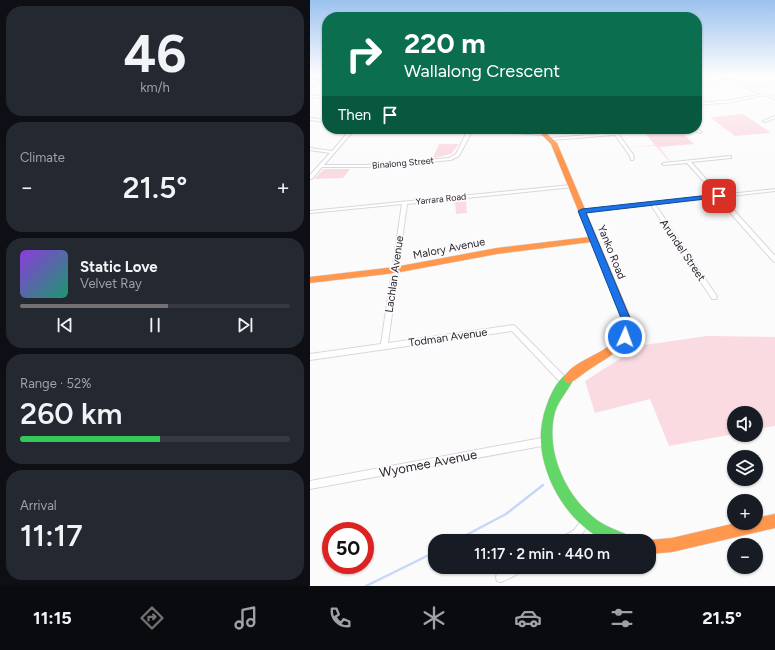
<!DOCTYPE html>
<html lang="en">
<head>
<meta charset="utf-8">
<style>
	body { margin:0; font-family:Figtree,sans-serif; background:#242831; color:#f1f3f6; height:100vh; display:flex; flex-direction:column; font-size:15px; white-space:nowrap }
	* { box-sizing:border-box; margin:0 }
	p { font-size:13px; color:#9ea1a6 }
	.icon { flex:none; width:22px; height:22px; fill:none; stroke:currentColor; stroke-width:2; stroke-linecap:round; stroke-linejoin:round }
	.map { position:relative; flex:1; overflow:hidden }
	.panel { display:flex; flex-direction:column; gap:6px; padding:6px; background:#0d0f14; width:310px }
	.panel>* { flex:none }
	.guide { position:absolute; left:12px; top:12px; width:380px; height:122px; border-radius:16px; box-shadow:0 1px 3px #0004; background:#0b6e4f; color:#fff; overflow:hidden }
	.controls { position:absolute; left:417px; top:406px; display:grid; gap:8px }
	.controls a { display:grid; place-items:center; width:36px; height:36px; border-radius:50%; background:#171b24; box-shadow:0 1px 3px #0004; font-size:20px }
	.speed { position:absolute; left:12px; top:522px; display:flex; gap:8px; font-size:20px; font-weight:700; text-align:center }
	.speed>* { display:grid; place-content:center; width:52px; height:52px; border-radius:50%; background:#171b24; box-shadow:0 1px 3px #0004; line-height:1 }
	.speed .limit { border:6px solid #d22; background:#fff; color:#111 }
	.pin { position:absolute; display:grid; place-items:center; width:34px; height:34px; color:#fff; margin:-17px; border-radius:8px; box-shadow:0 2px 6px #0006 }
	.me { position:absolute; width:44px; margin:-22px; rotate:2deg; stroke-linejoin:round; filter:drop-shadow(0 0 3px #0008) }
	.turn { display:flex; align-items:center; gap:14px; height:84px; padding:0 16px; font-size:18px }
	.turn .icon { width:52px; height:52px; stroke-width:2.5 }
	.turn b { display:block; font-size:28px; line-height:34px }
	.then { display:flex; align-items:center; height:38px; padding:0 16px; background:#0003; gap:8px; font-size:15px }
	.big { font-size:30px; font-weight:600; line-height:1.1 }
	.panel .tile { flex:1; display:flex; flex-direction:column; justify-content:center; gap:6px; min-width:0; padding:0 14px; border-radius:16px; background:#242831 }
	.panel .dial { align-items:center; gap:0 }
	.dial b { font-size:52px; line-height:1 }
	.song { display:flex; align-items:center; gap:12px }
	.cover { width:48px; height:48px; border-radius:6px; background:linear-gradient(135deg,hsl(270 70% 55%),hsl(160 70% 35%)) }
	.played { height:4px; border-radius:2px; background:linear-gradient(90deg,#737174 55%,#363941 55%) }
	.keys { display:flex; justify-content:space-around; direction:ltr }
	.heat { display:flex; justify-content:space-between; align-items:center; font-size:22px; direction:ltr }
	.charge { height:6px; border-radius:3px; background:linear-gradient(90deg,#34c759 52%,#363941 0) }
	.trip { position:absolute; left:118px; top:534px; width:228px; height:40px; border-radius:16px; background:#171b24; box-shadow:0 1px 3px #0004; font-weight:600; line-height:40px; text-align:center }
	.tab-bar { display:flex; height:64px; justify-content:space-around; align-items:center; background:#090b0e; color:#9ea1a6 }
	.tab-bar .icon { width:28px; height:28px }
	.tab-bar .on { color:#737174 }
	.tab-bar b { font-size:18px; color:#f1f3f6 }
	main { display:flex; flex:1; min-height:0 }
	.map>svg:first-child { display:block }
	.green { fill:#fadbe2 }
	.lines { fill:none; stroke-linecap:round; stroke-linejoin:round }
	.stream { stroke:#c7d7f8; stroke-width:2.5 }
	.street-casing { stroke:#d9d7da; stroke-width:2 }
	.fast-casing { stroke:#d9d7da; stroke-width:1 }
	.slow-casing { stroke:#d9d7da; stroke-width:1 }
	.street { fill:#fffeff; fill-rule:evenodd }
	.fast { fill:#63d668; fill-rule:evenodd }
	.slow { fill:#ff974d; fill-rule:evenodd }
	.route { fill:#1a73e8; stroke:#114b97 }
	.labels { text-anchor:middle; stroke-width:3.5; stroke-linejoin:round; paint-order:stroke }
	.far-street-label { font-size:9px; fill:#29262b; stroke:#fcfafd }
	.street-label { font-size:11px; fill:#29262b; stroke:#fcfafd }
	.near-street-label { font-size:13px; fill:#29262b; stroke:#fcfafd }
</style>
</head>
<body>
<main>
<section class="panel">
<div class="tile dial"><b>46</b><p>km/h</p></div>
<div class="tile"><p>Climate</p>
<div class="heat"><a>−</a><b class="big">21.5°</b><a>+</a></div>
</div>
<div class="tile">
<div class="song"><i class="cover"></i><div><b>Static Love</b><p>Velvet Ray</p></div></div>
<div class="played"></div>
<div class="keys"><svg class="icon" aria-label="previous" viewBox="0 0 24 24"><path d="M18 5L8 12l10 7zM5 5v14"/></svg><svg class="icon" aria-label="pause" viewBox="0 0 24 24"><path d="M8 5v14M16 5v14"/></svg><svg class="icon" aria-label="next" viewBox="0 0 24 24"><path d="M6 5l10 7-10 7zM19 5v14"/></svg></div>
</div>
<div class="tile"><p>Range · 52%</p><b class="big">260 km</b><div class="charge"></div></div>
<div class="tile"><p>Arrival</p><b class="big">11:17</b></div>
</section>
<div class="map">
<svg width="465" height="586" viewBox="0 0 465 586">
	<rect width="100%" height="100%" fill="#fcfbfc"/>
	<path class="green" d="M433 114 461 133 425 136 400 117Z
		M349 129H368L384 144 349 147 360 161H359L346 146 320 147 345 145 335 133Z
		M129 144H149L141 154 123 158Z
		M14 169H40L33 178 4 179Z
		M156 200 157 213 146 214 145 201Z
		M397 336 465 337V426L446 429V413H424V434L359 446 340 399 285 413 275 381 311 358 334 345Z"/>
	<g class="lines">
		<path class="stream" d="M145 541 196 514 233 485
			M56 586 125 552"/>
		<g class="street-casing">
			<path id="street" d="M0 75 15 77 17 78V80L14 79 0 88V86L11 79 0 77Z
				M408 75H411L465 97V99L455 95 422 102 387 105V103L422 100 452 94 423 82 387 85V83L420 80Z
				M465 81V83L446 88 445 87Z
				M0 95 17 97V99L0 97Z
				M465 116V118L455 122 453 121Z
				M0 118 17 120V122L0 120Z
				M41 129H45L14 165H56L139 158 146 154 157 132 118 130 116 129 204 131 233 133 235 134 233 135 204 133H161L149 156 141 160 56 167H12L2 179H0V175L20 153 0 150V148L22 151Z
				M301 129H305L324 156 323 160H321L320 156 305 135 241 140 239 139 241 138 304 133Z
				M383 129H387L392 132 389 133Z
				M420 156H421V158L381 162 410 195 465 189V191L412 197 465 256V262L463 261 407 198 345 204 406 295 407 297 406 299H402L341 205 271 212 269 211 271 210 406 195 377 163 354 165 352 164 354 163Z
				M261 185 263 186V187L97 204 78 343 203 325 205 326 258 380 259 382 258 384 255 385 252 384 202 331 0 360V354L71 344 92 204 0 213V211Z
				M237 437 240 438 241 441 240 444 237 445 0 489V481Z
				M277 515 280 517 282 520 270 537 264 541H249C252 534 260 534 264 530 269 525 271 518 277 515Z
				M199 567H214C211 574 198 579 191 582L187 581 186 577 187 573Z"/>
		</g>
		<g class="fast-casing">
			<path id="fast" d="M259 373 263 374 264 378C259 390 249 399 245 412 235 449 254 492 282 516 293 526 307 530 320 536L322 541C314 541 303 543 295 540 257 524 228 472 231 431 232 419 235 409 239 399 243 390 250 376 259 373Z"/>
		</g>
		<g class="slow-casing">
			<path id="slow" d="M241 129 243 130V132L236 133 247 143 323 323C312 353 302 354 277 371 271 375 266 380 259 383L255 382 254 378C261 361 292 356 305 340 309 335 311 329 313 323L281 242 187 254 85 273 0 283V277L85 267 187 248 279 237 241 144 229 132Z
				M465 514V528L362 552 339 554V541H336L339 540 362 538 426 523H446V518Z"/>
		</g>
		<use href="#street" class="street"/>
		<use href="#fast" class="fast"/>
		<use href="#slow" class="slow"/>
	</g>
	<linearGradient id="sky" x2="0" y2="1"><stop stop-color="#9bc2ee"/><stop offset="0.48" stop-color="#fefdfe"/><stop offset="1" stop-color="#fefdfe" stop-opacity="0"/></linearGradient>
	<rect width="465" height="157" fill="url(#sky)"/>
	<path class="route" d="M409 194H412V197L276 213 322 323 318 340 315 341 311 340 310 337 313 323 268 211 272 209Z"/>
	<g class="labels">
		<g class="far-street-label">
			<text transform="translate(93 163) rotate(-5)" y="3">Binalong Street</text>
			<text transform="translate(131 199) rotate(-6)" y="3">Yarrara Road</text>
		</g>
		<g class="street-label">
			<text transform="translate(139 248) rotate(-11)" y="4">Malory Avenue</text>
			<text transform="translate(373 250) rotate(56)" y="4">Arundel Street</text>
			<text transform="translate(302 252) rotate(68)" y="4">Yanko Road</text>
			<text transform="translate(84 274) rotate(-82)" y="4">Lachlan Avenue</text>
			<text transform="translate(138 337) rotate(-8)" y="4">Todman Avenue</text>
		</g>
		<g class="near-street-label">
			<text transform="translate(118 463) rotate(-11)" y="5">Wyomee Avenue</text>
		</g>
	</g>
</svg>
<div class="controls">
<a><svg class="icon" aria-label="sound" viewBox="0 0 24 24"><path d="M4 9h4l5-4v14l-5-4H4zM17 9q2 3 0 6"/></svg></a>
<a><svg class="icon" aria-label="layers" viewBox="0 0 24 24"><path d="M12 4l9 5-9 5-9-5zM3 14l9 5 9-5"/></svg></a>
<a>+</a>
<a>−</a>
</div>
<div class="speed"><div class="limit">50</div></div>
<div class="pin" style="left:409px;top:196px;background:#d93025"><svg class="icon" aria-label="arrive" viewBox="0 0 24 24"><path d="M6 21V4h12l-3 4 3 4H6"/></svg></div>
<svg class="me" style="left:315px;top:337px" viewBox="-20 -20 40 40"><circle r="17" fill="#1a73e8" stroke="#fff" stroke-width="3"/><path d="M0-11L8 9 0 5-8 9z" fill="#fff"/></svg>
<div class="trip">11:17 · 2 min · 440 m</div>
<div class="guide">
<div class="turn"><svg class="icon" aria-label="right" viewBox="0 0 24 24"><path d="M7 20v-9h11M14 6l5 5-5 5"/></svg><div><b>220 m</b>Wallalong Crescent</div></div>
<div class="then">Then<svg class="icon" aria-label="arrive" viewBox="0 0 24 24"><path d="M6 21V4h12l-3 4 3 4H6"/></svg></div>
</div>
</div>
</main>
<nav class="tab-bar">
<b>11:15</b>
<svg class="icon on" aria-label="directions" viewBox="0 0 24 24"><path d="M12 3l9 9-9 9-9-9zM9 14v-3h6M13 9l2 2-2 2"/></svg>
<svg class="icon" aria-label="music" viewBox="0 0 24 24"><path d="M9 18V5l10-2v13"/><circle cx="6" cy="18" r="3"/><circle cx="16" cy="16" r="3"/></svg>
<svg class="icon" aria-label="phone" viewBox="0 0 24 24"><path d="M5 4h4l2 5-3 2q2 4 5 5l2-3 5 2v4C11 20 4 13 5 4z"/></svg>
<svg class="icon" aria-label="climate" viewBox="0 0 24 24"><path d="M12 3v18M4 7l16 10M4 17L20 7"/></svg>
<svg class="icon" aria-label="car" viewBox="0 0 24 24"><path d="M5 17H2v-5l4-1 3-4h7l3 4 3 1v5h-3M9 17h6M6 11h13"/><circle cx="7" cy="17" r="2"/><circle cx="17" cy="17" r="2"/></svg>
<svg class="icon" aria-label="filters" viewBox="0 0 24 24"><path d="M4 7h16M4 17h16"/><circle cx="9" cy="7" r="2"/><circle cx="15" cy="17" r="2"/></svg>
<b>21.5°</b>
</nav>
</body>
</html>
